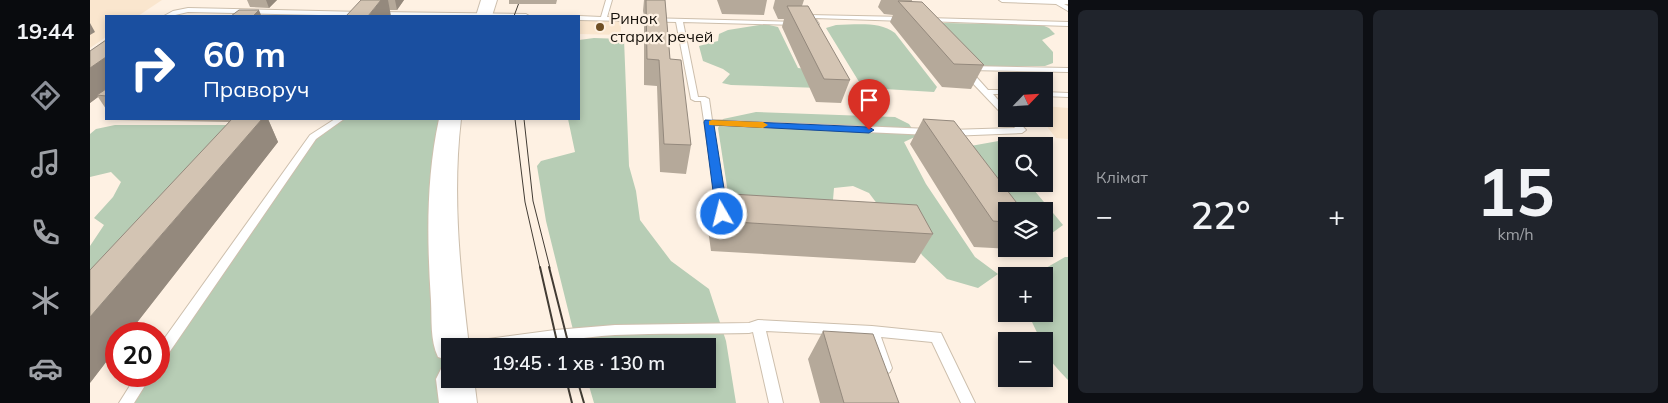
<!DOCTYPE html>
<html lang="uk">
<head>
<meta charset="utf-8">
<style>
	body { margin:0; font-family:Mulish,sans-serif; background:#20242c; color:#f1f3f6; height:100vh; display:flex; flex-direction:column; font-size:19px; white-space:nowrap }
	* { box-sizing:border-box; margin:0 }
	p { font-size:16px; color:#9ea1a6 }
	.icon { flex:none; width:28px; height:28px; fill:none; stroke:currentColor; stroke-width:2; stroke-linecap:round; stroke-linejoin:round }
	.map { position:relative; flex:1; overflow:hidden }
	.side { display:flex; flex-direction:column; gap:10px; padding:10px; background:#0d0f14; width:600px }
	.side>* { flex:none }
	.guide { position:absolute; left:15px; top:15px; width:475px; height:105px; border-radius:0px; box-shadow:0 2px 8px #0003; background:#1a4fa0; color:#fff; overflow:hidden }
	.needle { width:32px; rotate:65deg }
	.controls { position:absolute; left:908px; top:72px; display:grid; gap:10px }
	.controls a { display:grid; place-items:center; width:55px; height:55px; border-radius:0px; background:#171b24; box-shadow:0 2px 8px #0003; font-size:25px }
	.speed { position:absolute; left:15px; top:322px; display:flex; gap:10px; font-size:25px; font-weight:700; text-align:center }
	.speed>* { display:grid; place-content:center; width:65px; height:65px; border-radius:50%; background:#171b24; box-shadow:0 2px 8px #0003; line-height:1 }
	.speed .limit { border:8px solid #d22; background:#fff; color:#111 }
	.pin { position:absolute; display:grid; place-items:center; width:42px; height:42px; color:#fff; margin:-51px -21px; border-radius:50% 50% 50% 0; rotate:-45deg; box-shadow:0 0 5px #0007 }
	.pin .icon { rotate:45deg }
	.me { position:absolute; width:55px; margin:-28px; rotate:352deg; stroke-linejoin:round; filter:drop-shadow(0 0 4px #0008) }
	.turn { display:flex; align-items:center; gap:18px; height:105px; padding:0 15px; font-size:22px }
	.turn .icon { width:65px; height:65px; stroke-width:2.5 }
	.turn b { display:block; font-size:35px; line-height:42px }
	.big { font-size:38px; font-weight:600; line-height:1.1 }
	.side .widget { flex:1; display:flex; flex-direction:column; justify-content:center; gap:8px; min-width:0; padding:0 18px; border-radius:8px; background:#20242c }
	.side .dial { align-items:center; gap:0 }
	.dial b { font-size:65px; line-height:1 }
	.heat { display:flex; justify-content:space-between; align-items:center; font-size:28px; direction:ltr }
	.side .tiles { flex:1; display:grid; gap:10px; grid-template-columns:repeat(2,1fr) }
	.trip { position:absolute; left:351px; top:338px; width:275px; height:50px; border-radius:0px; background:#171b24; box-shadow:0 2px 8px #0003; font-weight:600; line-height:50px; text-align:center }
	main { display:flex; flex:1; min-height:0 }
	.tabs { display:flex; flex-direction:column; width:90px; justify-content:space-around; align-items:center; background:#090b0e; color:#9ea1a6 }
	.tabs .icon { width:35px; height:35px }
	.tabs .current { color:#8c9099 }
	.tabs b { font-size:22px; color:#f1f3f6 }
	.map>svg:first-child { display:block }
	.built { fill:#fae6ce }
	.green { fill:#b7cdb5 }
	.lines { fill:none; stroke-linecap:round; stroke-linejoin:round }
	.lane-casing { stroke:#cdbfad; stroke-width:2 }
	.secondary-casing { stroke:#cdbfad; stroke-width:2 }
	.lane { fill:#fff; fill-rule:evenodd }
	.secondary { fill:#fff; fill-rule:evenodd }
	.tram-far1 { stroke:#423c34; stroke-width:1 }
	.tram { stroke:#423c34; stroke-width:2 }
	.wall { fill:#b5a99a }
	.shaded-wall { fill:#94897d }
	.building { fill:#d3c4b3; stroke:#94897d }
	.route { fill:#1a73e8; stroke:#114b97 }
	.slow { fill:#f59e0b }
	.poi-dot { fill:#6f4f25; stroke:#fef1e3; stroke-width:2 }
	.labels { text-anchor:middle; stroke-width:4.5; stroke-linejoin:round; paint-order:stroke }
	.far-poi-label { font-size:16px; fill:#18130d; stroke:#fef1e3; text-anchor:start }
</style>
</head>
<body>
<main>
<nav class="tabs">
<b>19:44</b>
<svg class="icon current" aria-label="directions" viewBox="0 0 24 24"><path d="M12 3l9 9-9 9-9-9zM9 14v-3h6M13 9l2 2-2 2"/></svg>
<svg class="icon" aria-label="music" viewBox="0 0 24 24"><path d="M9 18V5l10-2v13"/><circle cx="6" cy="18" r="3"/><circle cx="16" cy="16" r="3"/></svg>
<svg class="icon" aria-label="phone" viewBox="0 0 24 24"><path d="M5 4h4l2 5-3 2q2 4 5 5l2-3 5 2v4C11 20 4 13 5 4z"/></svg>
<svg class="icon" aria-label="climate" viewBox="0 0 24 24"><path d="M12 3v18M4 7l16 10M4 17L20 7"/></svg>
<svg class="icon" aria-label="car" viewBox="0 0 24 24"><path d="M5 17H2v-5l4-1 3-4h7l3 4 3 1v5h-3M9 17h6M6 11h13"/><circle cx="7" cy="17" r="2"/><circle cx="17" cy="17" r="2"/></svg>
</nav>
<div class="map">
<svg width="978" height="403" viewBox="0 0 978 403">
	<rect width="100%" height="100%" fill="#fef1e3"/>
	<path class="built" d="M0 0H72L48 16H16V37L0 48Z
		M489 20 531 21V35L489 34Z
		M954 106 978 108V139L966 138 951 119H954Z"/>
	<path class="green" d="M855 23 952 25 959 28 965 34 952 40 963 52V63L955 66H884L845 24Z
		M675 24 688 27 708 68 717 69 730 88 641 85 632 83 640 74 633 69 613 61 609 46 628 41 629 34 638 30Z
		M746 25C765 25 789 21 805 33L847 87 844 92 778 88 771 85 736 28Z
		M504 38 534 39 539 166 546 191 550 220 581 261 619 289 636 341 646 403H504L497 379H618V346H487L456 221 447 166 451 161 485 152 478 119H489V40Z
		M666 112 805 117 819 124 827 136 814 142 836 184 885 257 908 274 888 288 857 279 832 255 812 221 791 209 779 193 763 186 744 188 743 200 640 206 628 128 633 119Z
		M250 119H360L353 188 361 346 360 379H365L368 403H36L54 376H69V356L223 137Z
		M25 125H157L0 320V246L14 225 4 218 23 197 31 182 21 172 0 177V134L6 129Z
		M914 140 927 141 938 146H916V184H939L973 225 954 239V211H916L875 147Z
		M975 257H978V380C968 369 954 357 954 341H951L942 322 932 314H954V276H942Z"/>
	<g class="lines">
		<g class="lane-casing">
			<path id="lane" d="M516 0H522L517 17 708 22V24L706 25 593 22 608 97H615L619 99 622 120 840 129 844 132 840 135 623 125 636 206 631 209 627 208 611 101H605L601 99 586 22 489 20V16L511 17Z
				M909 0H978V4H974L978 6V11L966 4 912 2Z
				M98 8 272 12 275 14 272 16 98 12 81 16H74L83 11Z
				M289 12 436 14 439 16 287 15V13Z
				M719 15 815 17 818 19 815 21 725 18 729 24 726 26 724 25 718 16Z
				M837 18 978 22V26L835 21V19Z
				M877 66 978 68V72L880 70H877Z
				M874 70H880L898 90H916V94H903L916 109V115H913L874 74Z
				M954 92 978 93V97L954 96Z
				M245 119H254L226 139 74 360 69 362V346L220 135Z
				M918 119H926L936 130 932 133 859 136 855 133 859 130 925 128Z
				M929 249H941L943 252 941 255C935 257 931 254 929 249Z
				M668 320 782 326 851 333 885 403H871L842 342 791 337 802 368 800 372 795 374 790 372 777 336 676 331 693 403H679L663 332 659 333C614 334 570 333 525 335 478 338 431 349 385 346L386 342 391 340 465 330 525 325 659 323Z
				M46 376H61L44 403H29Z"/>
		</g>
		<g class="secondary-casing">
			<path id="secondary" d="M391 0H407L402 16H386Z
				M349 119H371C362 195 370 270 379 346H360V361L348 357C340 340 342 320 341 301 337 240 336 179 349 119Z
				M360 364V379H384L387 403H349L346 379 352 367Z"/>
		</g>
		<use href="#lane" class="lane"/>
		<use href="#secondary" class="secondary"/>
		<path class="tram-far1" d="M424 16 430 0
			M425 119 435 202 450 268
			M434 119 443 201 460 268"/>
		<path class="tram" d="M450 267 468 346
			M459 267 479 346
			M476 379 482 403
			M487 379 494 403"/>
	</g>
	<path class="wall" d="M157 0H187L179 8 160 7Z
		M271 0H314L307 10H300Z
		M419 0H467L466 4H419Z
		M554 0H575L580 59 601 145 596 174 570 172 567 86 554 85V16L553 11Z
		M627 0H677L674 15 632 14Z
		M685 0H714L712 6 760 80 751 103 726 102 692 27 694 19H688L683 8Z
		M791 0H822V1L894 65 881 89 852 87 800 22 803 15 794 14 788 7Z
		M16 40V109L8 97 0 103V51Z
		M23 119H178L188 142 38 334H26V349L0 383 139 122 24 120Z
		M833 119 916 211V249H922L884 247 820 144Z
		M624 193 843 234 825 263 621 251 617 222Z
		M733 331 809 403H730L718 359Z"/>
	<path class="shaded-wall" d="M176 0H187L179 8Z
		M291 0H298L301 16H278Z
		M305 0H314L307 10Z
		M169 10 171 15 170 16H163Z
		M0 23 5 32 0 35Z
		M16 57V91L7 95 8 97 0 103V68Z
		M172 119H178L188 142 38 334H26V349L0 383V317Z"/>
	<path class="building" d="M271 0H291L278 16H256Z
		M556 0H575L580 59 591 60 601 145 574 144 569 60 557 59Z
		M808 1 832 2 894 65 864 64Z
		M697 6H718L760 80 734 79Z
		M149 10H169L163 16H141Z
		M16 40V57L0 68V51Z
		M16 89V96L7 95Z
		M142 119H172L0 317V270Z
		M833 119 864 121 933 211H916V222L903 221Z
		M624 193 827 205 843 234 628 221Z
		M733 331 783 334 809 403H754Z"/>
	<path class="route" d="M615 120 779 127 784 130 779 133 624 125 638 214 632 217 626 214 614 122Z"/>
	<path class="slow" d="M622 120 673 122 678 125 673 128 619 125V121Z"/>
	<circle class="poi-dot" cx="510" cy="27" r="5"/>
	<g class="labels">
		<g class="far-poi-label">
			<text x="520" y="24">Ринок<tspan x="520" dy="18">старих речей</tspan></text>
		</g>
	</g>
</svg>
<div class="controls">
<a><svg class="needle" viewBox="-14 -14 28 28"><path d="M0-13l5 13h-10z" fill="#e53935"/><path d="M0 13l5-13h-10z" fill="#9ea1a6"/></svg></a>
<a><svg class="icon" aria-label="search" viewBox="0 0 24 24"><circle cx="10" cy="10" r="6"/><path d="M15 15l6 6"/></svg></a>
<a><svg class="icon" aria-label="layers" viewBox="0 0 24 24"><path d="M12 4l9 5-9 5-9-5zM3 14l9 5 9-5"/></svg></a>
<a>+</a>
<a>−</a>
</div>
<div class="speed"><div class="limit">20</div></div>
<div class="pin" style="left:779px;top:130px;background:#d93025"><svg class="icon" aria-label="arrive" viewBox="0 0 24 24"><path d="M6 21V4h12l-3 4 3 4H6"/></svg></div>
<svg class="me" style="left:632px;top:214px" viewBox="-20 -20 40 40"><circle r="17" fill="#1a73e8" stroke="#fff" stroke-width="3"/><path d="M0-11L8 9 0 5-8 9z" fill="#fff"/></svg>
<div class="trip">19:45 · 1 хв · 130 m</div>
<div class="guide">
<div class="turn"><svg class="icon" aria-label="right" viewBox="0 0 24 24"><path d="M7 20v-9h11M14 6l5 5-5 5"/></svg><div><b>60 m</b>Праворуч</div></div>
</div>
</div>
<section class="side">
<div class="tiles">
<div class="widget"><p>Клімат</p>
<div class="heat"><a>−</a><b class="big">22°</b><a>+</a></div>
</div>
<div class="widget dial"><b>15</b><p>km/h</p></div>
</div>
</section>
</main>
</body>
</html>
